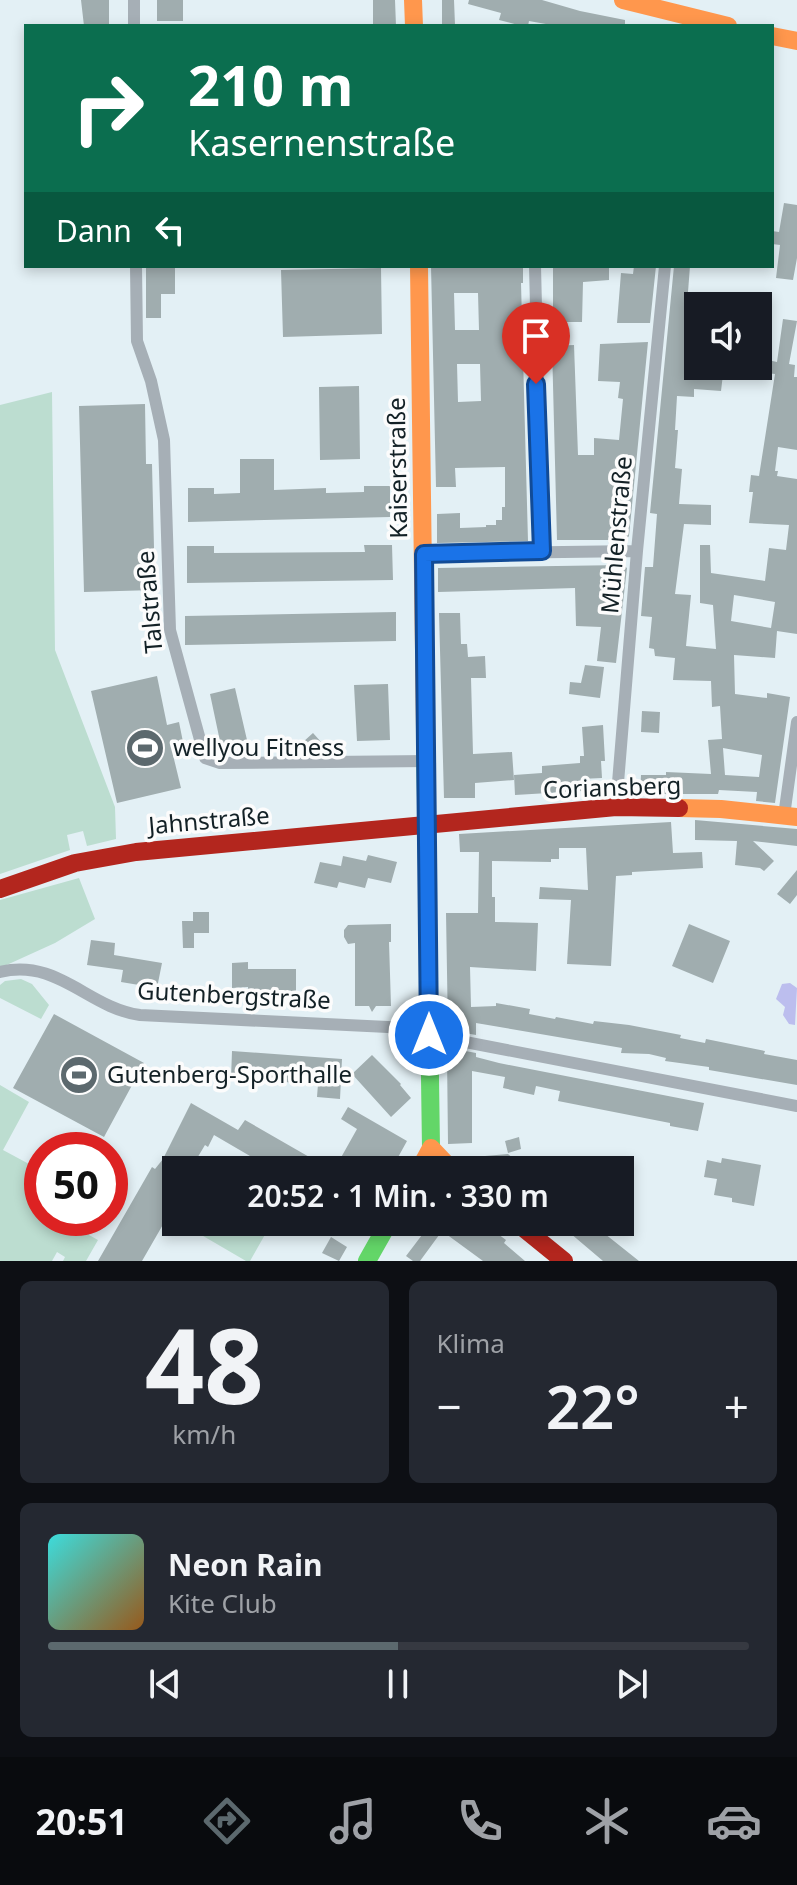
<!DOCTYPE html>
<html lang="de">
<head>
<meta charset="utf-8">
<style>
	body { margin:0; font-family:"Noto Sans",sans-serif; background:#242831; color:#f1f3f6; height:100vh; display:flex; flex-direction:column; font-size:30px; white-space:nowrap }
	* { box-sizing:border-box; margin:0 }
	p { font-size:26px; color:#9ea1a6 }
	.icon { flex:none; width:44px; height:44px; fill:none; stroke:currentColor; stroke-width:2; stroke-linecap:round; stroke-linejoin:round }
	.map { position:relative; height:1261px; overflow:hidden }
	.drawer { display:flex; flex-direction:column; gap:20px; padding:20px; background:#0d0f14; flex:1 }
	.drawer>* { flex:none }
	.top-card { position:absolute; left:24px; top:24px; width:750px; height:244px; border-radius:0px; box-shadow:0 4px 12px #0003; background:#0b6e4f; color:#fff; overflow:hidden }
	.controls { position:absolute; left:684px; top:292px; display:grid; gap:16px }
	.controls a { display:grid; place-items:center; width:88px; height:88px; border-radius:0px; background:#171b24; box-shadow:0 4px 12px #0003; font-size:40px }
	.speed { position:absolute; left:24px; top:1132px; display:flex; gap:16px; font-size:40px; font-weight:700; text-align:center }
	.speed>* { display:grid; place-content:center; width:104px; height:104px; border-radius:50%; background:#171b24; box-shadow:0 4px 12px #0003; line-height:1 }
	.speed .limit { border:12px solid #d22; background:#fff; color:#111 }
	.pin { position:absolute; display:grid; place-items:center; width:68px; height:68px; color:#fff; margin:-82px -34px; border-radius:50% 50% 50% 0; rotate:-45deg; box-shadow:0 0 8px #0007 }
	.pin .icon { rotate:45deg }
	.me { position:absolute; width:88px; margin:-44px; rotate:0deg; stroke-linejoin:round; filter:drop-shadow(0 0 6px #0008) }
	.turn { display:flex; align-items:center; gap:28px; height:168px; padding:0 32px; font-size:36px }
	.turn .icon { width:104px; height:104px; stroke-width:2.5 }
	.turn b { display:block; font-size:56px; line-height:68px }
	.then { display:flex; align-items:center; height:76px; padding:0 32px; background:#0003; gap:16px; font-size:30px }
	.big { font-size:60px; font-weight:600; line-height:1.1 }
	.drawer .widget { flex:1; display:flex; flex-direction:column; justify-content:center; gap:12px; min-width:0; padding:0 28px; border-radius:12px; background:#242831 }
	.drawer .dial { align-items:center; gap:0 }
	.dial b { font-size:104px; line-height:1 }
	.song { display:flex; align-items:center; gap:24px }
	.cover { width:96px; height:96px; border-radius:12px; background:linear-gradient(135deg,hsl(180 70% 55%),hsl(30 70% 35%)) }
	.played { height:8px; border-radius:4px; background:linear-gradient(90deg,#5c696e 50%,#363941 50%) }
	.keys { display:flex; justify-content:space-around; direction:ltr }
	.heat { display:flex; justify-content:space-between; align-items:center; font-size:44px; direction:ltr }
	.drawer .tiles { flex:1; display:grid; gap:20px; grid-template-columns:1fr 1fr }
	.widget:last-child { grid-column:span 2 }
	.trip { position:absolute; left:162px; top:1156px; width:472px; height:80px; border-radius:0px; background:#171b24; box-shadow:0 4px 12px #0003; font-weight:600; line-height:80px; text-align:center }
	.dock { display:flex; height:128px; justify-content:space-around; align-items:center; background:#090b0e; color:#9ea1a6 }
	.dock .icon { width:56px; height:56px }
	.dock .current { color:#5c696e }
	.dock b { font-size:36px; color:#f1f3f6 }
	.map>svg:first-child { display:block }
	.green { fill:#bcddd0 }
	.water { fill:#bcbeee }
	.building { fill:#a0adaf; fill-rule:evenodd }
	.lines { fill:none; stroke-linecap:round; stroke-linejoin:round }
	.street { stroke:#a6afb6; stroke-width:12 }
	.fast { stroke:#63d668; stroke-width:18 }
	.slow { stroke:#ff974d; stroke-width:18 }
	.jam { stroke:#b3261e; stroke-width:18 }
	.route-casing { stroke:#114b97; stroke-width:20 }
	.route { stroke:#1a73e8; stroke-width:14 }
	.labels { text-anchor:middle; stroke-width:7; stroke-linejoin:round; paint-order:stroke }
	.street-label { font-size:24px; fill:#132126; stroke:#fcfcfc }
	.poi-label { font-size:24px; fill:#132126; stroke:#fcfcfc; text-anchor:start }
</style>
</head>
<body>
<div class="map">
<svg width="797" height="1261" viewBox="0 0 797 1261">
	<rect width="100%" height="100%" fill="#e3f0f5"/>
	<path class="green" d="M52 392 55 650 115 807 116 839 87 846 83 831 67 835 70 850 0 874V405Z
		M79 878 95 919 55 943 0 968V900Z
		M21 979 32 984 49 1005 41 1019 0 998V985L5 981Z
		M0 1085 29 1102 3 1150 42 1171V1218H93L89 1235 98 1240 86 1261H63L65 1257 57 1252 52 1261H0Z
		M204 1222H268L271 1224 250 1261H246L198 1233Z"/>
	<path class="water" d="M790 983 797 988 795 1025 789 1024 783 1015 785 1007 776 999 782 984Z"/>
	<path class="building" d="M81 0H109V26H84Z
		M157 0H183V21H157Z
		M373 0H395L396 26H373Z
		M442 0H454L455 25H442Z
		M469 0H542L580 11 625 20V26H557L529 21 528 26H522L499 20 501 13 468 4Z
		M784 203 797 205V258L793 280 776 278 780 245 772 244V231L779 232Z
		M146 266H175V294H161V318H146Z
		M431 266H523V283H521L528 541 437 543V514L460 513V528L486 527V525H496V520H502V507H505V467L455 468 456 487H436ZM454 293H478L479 330H455ZM457 364H480L481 401 458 402Z
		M553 266H609V280L583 282 582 322H553Z
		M634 266H656L650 323H617L621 273 633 274Z
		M674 266H690L687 305 698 306V366H724L721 391 694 389V397L677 396 675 430H678L675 468 682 469 679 504 711 505V525L684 524 675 594 691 595 686 646 716 649 713 605 700 603V545H710L711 573 765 581 769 548 786 550 789 525 749 523 753 492H749L751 475 759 476 775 374 758 372V358L777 362 783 319 797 321 789 364 795 365 794 377H797V450L778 447 775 471H778L777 476 797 479V634L777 631 775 658 734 655 735 694 767 698V693L790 697 775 803 756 801 757 792 719 790 718 794H640L641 775H666V772L711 774 708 740 722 739 720 706 712 707 711 681 673 680 675 658 655 656 654 649 649 648 652 617 641 616 645 567H653L657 514 650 513ZM734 595 775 602 771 628 731 621ZM723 748 762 755 759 777 725 775Z
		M381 268 382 334 283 337 281 270Z
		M648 342 629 536 626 540H557L552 346 574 345 578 455H594V438L619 440 623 399 618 398 620 382 598 381 600 344Z
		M359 386 360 459 320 460 319 387Z
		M145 404 146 464H152L155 590 84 592 79 406Z
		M240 459H274V490L326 488V493L364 492V486H390V517L188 522V488H214V494L240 493Z
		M364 545H392L393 580 187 583V546H214V553L365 552Z
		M623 565 627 568 616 663 597 661 601 627 576 626 575 588 438 592V568Z
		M396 612V641L185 645V616Z
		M439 613H460L461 644H467L468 657 485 656 486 678H471L473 754 512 752 514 780 475 783V798H444Z
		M585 665 604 667 600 698 569 694 570 682 581 683Z
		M157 676 167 725 179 722 185 752 173 755 181 788 117 803 91 691Z
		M388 684 390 740 357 741 354 685Z
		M235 688 247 740 221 746 210 694Z
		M642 711 660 712 659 733 641 732Z
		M603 725 605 761H601L602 778 581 779 582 791 515 795 514 775 542 773V766L580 763V756H584L582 727Z
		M313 733 322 743 313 752 303 742Z
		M695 820 797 829V846L753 841 774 861 764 871 760 868 735 865 737 841 695 840Z
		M671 822 673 853 702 852 703 868 632 872V875L616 876 611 966 567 964 571 900 539 899 540 887 588 890 586 848H559V859H551V862L492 861V897H495V922L538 923 536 971 470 967 471 1007 496 1006V1003L530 1009 529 1014 555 1019 556 1017 593 1024 594 1021 629 1025 681 1035 680 1038 705 1043 706 1039 765 1051 764 1054 797 1060V1085L709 1070V1067L665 1061 666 1058 649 1054 621 1053 622 1048 476 1023V1035L448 1030 446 913H478L479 852H460L459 834Z
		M368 855 397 862 391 883 368 878 365 888 339 882 337 888 314 883 320 862 341 866 343 856 366 861Z
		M797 870V895L790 904 777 894Z
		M193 912H209V933H194V948H183L182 921H193Z
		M391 924V942H389L391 1006H376L372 1012 369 1006H355V943L348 944 344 937V930L348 925Z
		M689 924 730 941 713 983 672 966Z
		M91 940 115 943 114 955 162 963 157 988 121 982 123 970 87 965Z
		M248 962V969H296V994H248V987L232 988V963Z
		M54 1014 144 1063 104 1137 13 1088Z
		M455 1049 476 1053V1057L499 1063 704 1103 698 1131 670 1126V1123L558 1101 560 1091 536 1086 534 1095 503 1088 505 1077 472 1071V1143L448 1144 447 1055Z
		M232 1051 342 1059 340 1099 317 1097 318 1084 231 1079Z
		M372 1055 401 1084 400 1085 411 1098 391 1117 352 1074Z
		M191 1103 238 1130 245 1120 311 1158 304 1170H274L214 1135 208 1147 205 1145 190 1170H176V1202L142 1261H98L152 1167 155 1169 163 1159Z
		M348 1107 407 1141 391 1170H334L357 1129 341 1119Z
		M519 1137 521 1149 508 1153 505 1141Z
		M508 1154 527 1170H486L485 1156Z
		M722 1158 761 1165 754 1206 732 1202V1198L714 1195 717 1179 704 1177 707 1160 721 1163Z
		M412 1222H482L506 1240 504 1243 525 1261H483L442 1231 420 1261H413L406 1256 425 1231Z
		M557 1222H590L639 1261H603Z
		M331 1237 347 1247 339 1261 322 1253Z"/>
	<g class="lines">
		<path class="street" d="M134 0V26
			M136 266 137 341 151 381 164 440 170 630 205 758 220 763 428 761
			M535 266 542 551
			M424 554 637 551
			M616 807 637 551 665 266
			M784 816 797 722
			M0 972C58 958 88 1008 140 1015L429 1029
			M429 1035 797 1106"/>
		<path class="fast" d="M425 728 431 1148
			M367 1261 389 1222"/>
		<path class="slow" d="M413 0 414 26
			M623 0 728 26
			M772 36 797 41
			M419 266 425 728
			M679 808 721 809 797 817
			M431 1148 452 1170
			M419 1170 431 1148"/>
		<path class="jam" d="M0 889 75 863 136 852 616 807 679 808
			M516 1222 564 1261"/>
	</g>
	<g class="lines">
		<g class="route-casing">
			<path id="route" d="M429 1035 424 554 542 551 536 384"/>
		</g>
		<use href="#route" class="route"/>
	</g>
	<defs>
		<g id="stadium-disc" transform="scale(2)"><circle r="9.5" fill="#5c696e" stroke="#fcfcfc"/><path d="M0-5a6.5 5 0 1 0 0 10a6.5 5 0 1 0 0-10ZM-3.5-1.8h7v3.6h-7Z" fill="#fff"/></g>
	</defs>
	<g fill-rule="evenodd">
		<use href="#stadium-disc" x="145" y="748"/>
		<use href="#stadium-disc" x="79" y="1075"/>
	</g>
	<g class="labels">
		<g class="street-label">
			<text transform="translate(398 468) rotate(-91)" y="8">Kaiserstraße</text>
			<text transform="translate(617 535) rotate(-85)" y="8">Mühlenstraße</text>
			<text transform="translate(150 602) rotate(-95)" y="8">Talstraße</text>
			<text transform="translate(612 788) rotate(-2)" y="8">Coriansberg</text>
			<text transform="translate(209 821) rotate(-5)" y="8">Jahnstraße</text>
			<text transform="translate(234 996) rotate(3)" y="8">Gutenbergstraße</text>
		</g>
		<g class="poi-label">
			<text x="173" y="756">wellyou Fitness</text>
			<text x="107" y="1083">Gutenberg-Sporthalle</text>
		</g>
	</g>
</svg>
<div class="controls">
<a><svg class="icon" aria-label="sound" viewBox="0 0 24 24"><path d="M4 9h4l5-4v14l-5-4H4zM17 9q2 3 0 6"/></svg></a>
</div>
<div class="speed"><div class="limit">50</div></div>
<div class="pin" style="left:536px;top:384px;background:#d93025"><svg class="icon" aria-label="arrive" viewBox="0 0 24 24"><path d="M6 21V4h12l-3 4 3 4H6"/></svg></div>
<svg class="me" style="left:429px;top:1035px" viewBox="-20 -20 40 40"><circle r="17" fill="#1a73e8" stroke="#fff" stroke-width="3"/><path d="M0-11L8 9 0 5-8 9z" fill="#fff"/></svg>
<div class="trip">20:52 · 1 Min. · 330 m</div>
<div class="top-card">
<div class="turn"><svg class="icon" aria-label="right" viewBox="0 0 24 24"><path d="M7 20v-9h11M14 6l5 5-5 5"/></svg><div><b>210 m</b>Kasernenstraße</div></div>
<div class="then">Dann<svg class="icon" aria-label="left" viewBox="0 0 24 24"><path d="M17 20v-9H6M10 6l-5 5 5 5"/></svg></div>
</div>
</div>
<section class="drawer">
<div class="tiles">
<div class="widget dial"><b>48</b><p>km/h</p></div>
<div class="widget"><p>Klima</p>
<div class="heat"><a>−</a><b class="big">22°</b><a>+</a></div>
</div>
<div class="widget">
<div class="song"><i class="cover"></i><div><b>Neon Rain</b><p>Kite Club</p></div></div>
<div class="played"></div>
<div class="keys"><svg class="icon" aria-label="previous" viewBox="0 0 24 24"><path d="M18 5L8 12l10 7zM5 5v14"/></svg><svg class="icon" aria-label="pause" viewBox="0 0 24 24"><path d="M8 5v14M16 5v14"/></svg><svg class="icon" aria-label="next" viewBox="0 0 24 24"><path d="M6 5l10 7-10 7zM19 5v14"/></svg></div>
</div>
</div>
</section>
<nav class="dock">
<b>20:51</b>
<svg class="icon current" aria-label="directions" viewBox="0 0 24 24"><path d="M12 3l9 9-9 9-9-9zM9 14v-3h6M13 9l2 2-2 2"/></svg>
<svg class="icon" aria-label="music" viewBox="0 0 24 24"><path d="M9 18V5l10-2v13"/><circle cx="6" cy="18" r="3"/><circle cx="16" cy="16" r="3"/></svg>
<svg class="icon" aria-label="phone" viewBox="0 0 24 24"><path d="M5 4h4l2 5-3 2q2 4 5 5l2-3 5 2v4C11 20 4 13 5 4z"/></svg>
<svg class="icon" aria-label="climate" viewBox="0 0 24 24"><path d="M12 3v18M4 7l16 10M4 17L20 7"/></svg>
<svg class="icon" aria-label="car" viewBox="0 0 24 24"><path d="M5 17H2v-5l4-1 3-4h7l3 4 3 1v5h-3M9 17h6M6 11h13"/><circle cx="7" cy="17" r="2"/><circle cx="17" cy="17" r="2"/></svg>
</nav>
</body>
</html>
